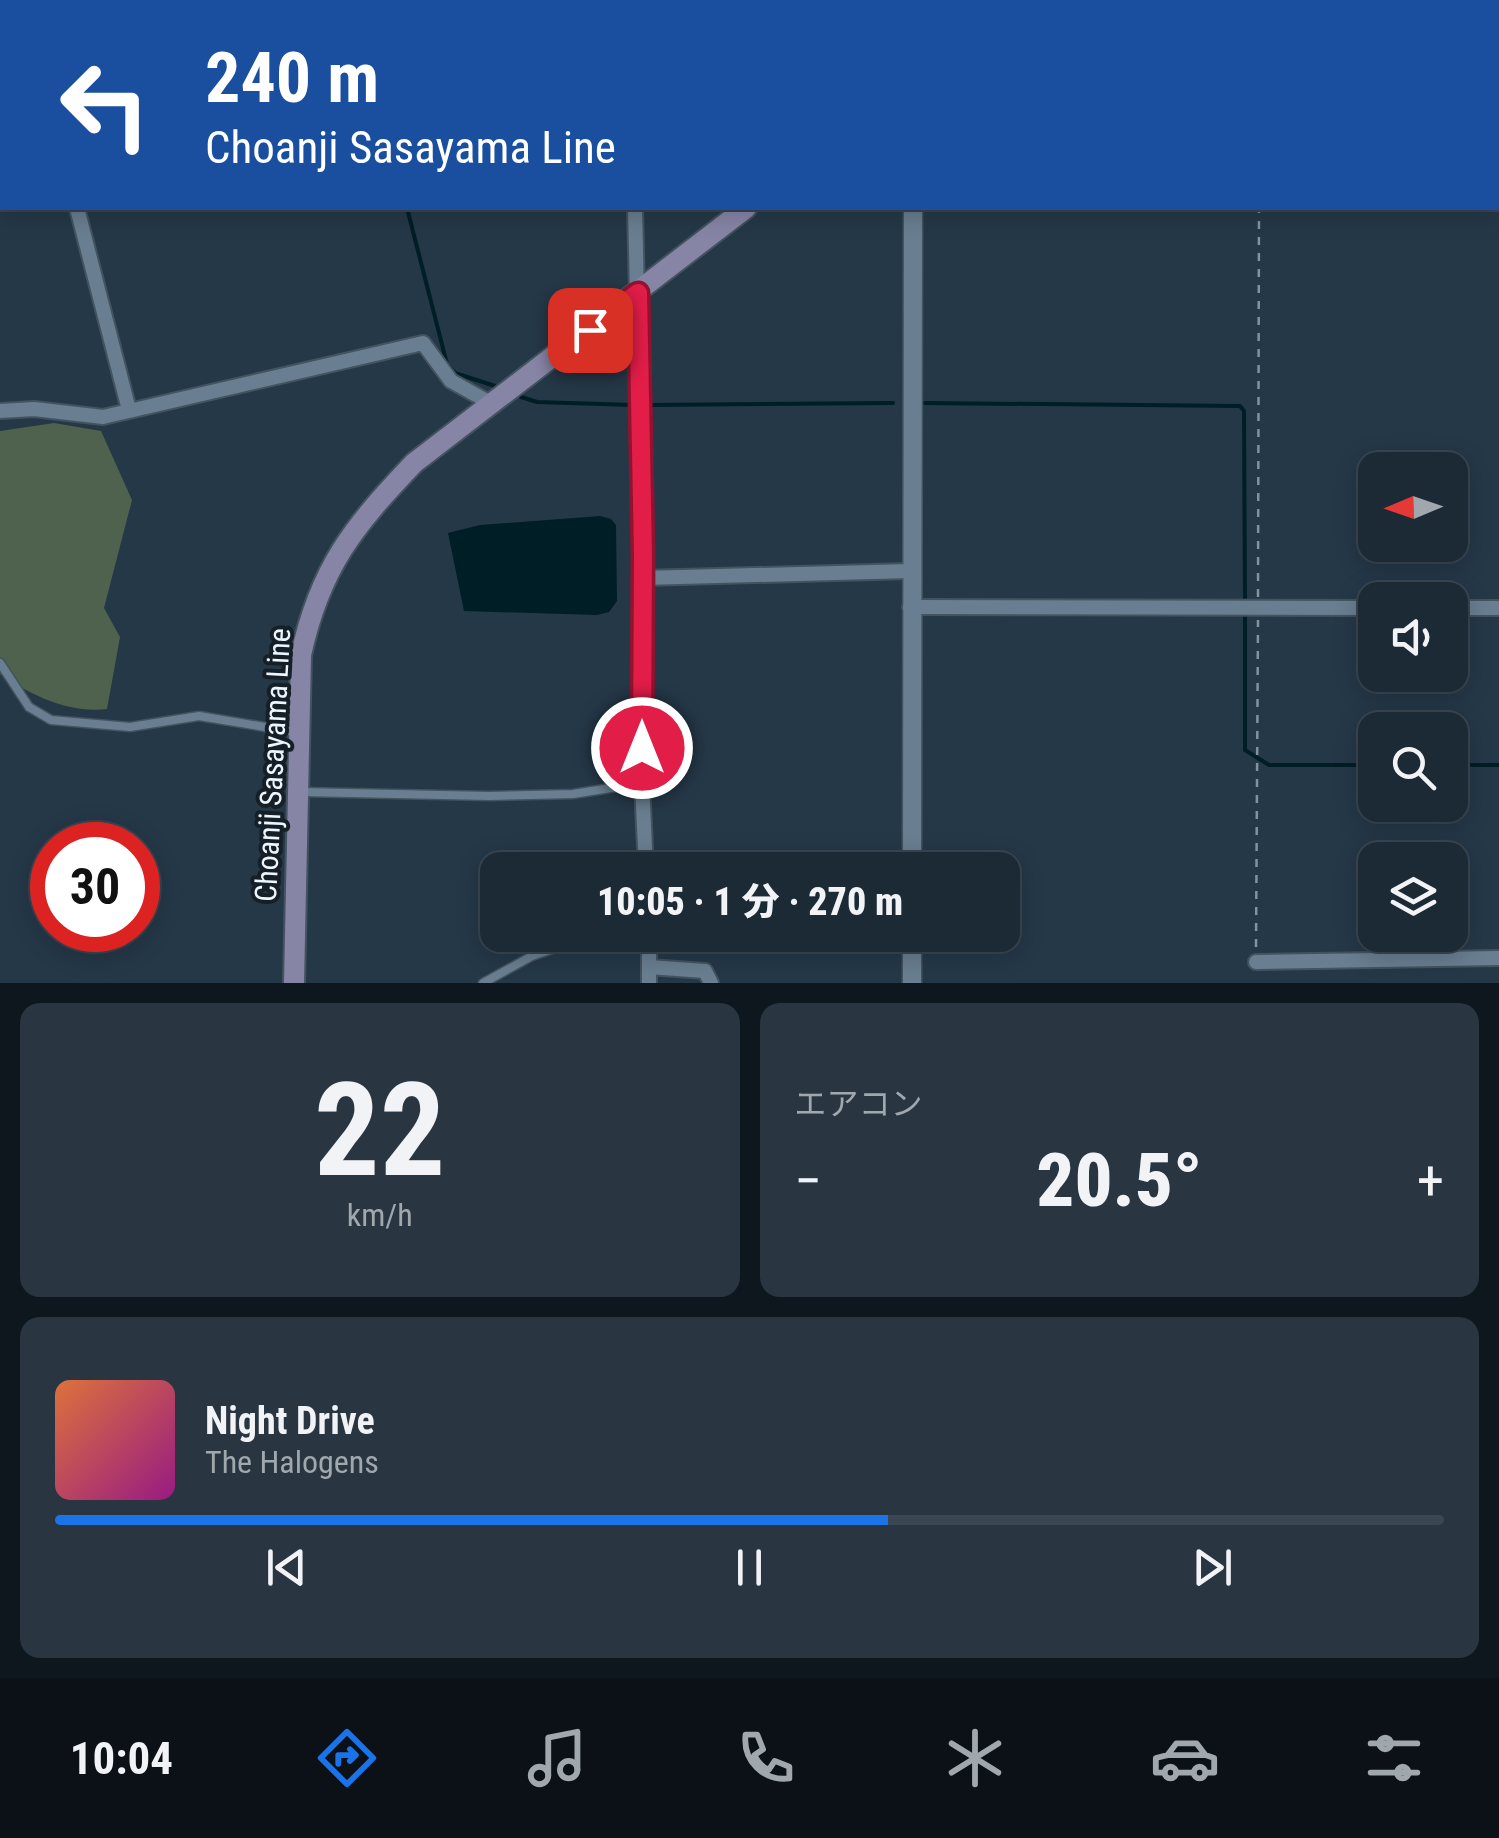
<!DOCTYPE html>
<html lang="ja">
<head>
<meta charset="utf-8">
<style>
	body { margin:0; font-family:"Roboto Condensed","Noto Sans JP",sans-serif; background:#293642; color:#f1f3f6; height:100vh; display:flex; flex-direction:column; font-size:38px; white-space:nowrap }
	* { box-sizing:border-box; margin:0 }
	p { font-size:32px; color:#a0a7ad }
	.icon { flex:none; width:55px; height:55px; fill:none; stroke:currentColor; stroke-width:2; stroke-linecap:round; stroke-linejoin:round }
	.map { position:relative; height:983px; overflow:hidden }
	.sheet { display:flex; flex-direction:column; gap:20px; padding:20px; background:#0f171e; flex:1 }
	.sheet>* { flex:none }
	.hud { position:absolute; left:0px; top:0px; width:1500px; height:210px; box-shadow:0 5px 25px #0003,0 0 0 2px #3a4651; background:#1a4fa0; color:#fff; overflow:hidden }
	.needle { width:65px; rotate:268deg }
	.buttons { position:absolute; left:1358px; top:452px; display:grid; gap:20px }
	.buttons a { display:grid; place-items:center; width:110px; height:110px; border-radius:20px; background:#1c2a36; box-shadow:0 5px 25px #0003,0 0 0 2px #3a4651; font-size:50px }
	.speed { position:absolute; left:30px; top:822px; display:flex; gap:20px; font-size:50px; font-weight:700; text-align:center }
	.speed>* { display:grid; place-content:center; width:130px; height:130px; border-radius:50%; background:#1c2a36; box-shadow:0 5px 25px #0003,0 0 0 2px #3a4651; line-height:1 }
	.speed .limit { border:15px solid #d22; background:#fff; color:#111 }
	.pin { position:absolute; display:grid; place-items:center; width:85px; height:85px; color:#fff; margin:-42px; border-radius:20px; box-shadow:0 5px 15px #0006 }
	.me { position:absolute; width:110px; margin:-55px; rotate:0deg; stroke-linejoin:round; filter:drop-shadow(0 0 8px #0008) }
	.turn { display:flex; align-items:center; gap:35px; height:210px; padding:0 40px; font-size:45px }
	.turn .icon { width:130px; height:130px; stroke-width:2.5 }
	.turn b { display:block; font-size:70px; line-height:85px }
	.big { font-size:75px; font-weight:800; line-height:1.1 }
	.sheet .widget { flex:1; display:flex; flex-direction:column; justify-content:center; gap:15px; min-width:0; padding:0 35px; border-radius:20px; background:#293642 }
	.sheet .dial { align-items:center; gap:0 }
	.dial b { font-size:130px; line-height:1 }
	.song { display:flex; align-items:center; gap:30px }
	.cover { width:120px; height:120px; border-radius:15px; background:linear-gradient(135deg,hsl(20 70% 55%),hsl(310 70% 35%)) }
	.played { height:10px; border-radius:5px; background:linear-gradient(90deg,#1a73e8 60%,#3a4651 60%) }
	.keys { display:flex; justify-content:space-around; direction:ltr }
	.heat { display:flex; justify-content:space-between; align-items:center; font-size:55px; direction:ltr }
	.sheet .tiles { flex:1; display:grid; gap:20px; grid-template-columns:1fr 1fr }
	.widget:last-child { grid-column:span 2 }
	.trip { position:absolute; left:480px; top:852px; width:540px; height:100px; border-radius:20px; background:#1c2a36; box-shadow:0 5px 25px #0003,0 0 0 2px #3a4651; font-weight:800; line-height:100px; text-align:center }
	.tabs { display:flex; height:160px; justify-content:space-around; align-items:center; background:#0b1116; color:#a0a7ad }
	.tabs .icon { width:70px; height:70px }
	.tabs .active { color:#1a73e8 }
	.tabs b { font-size:45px; color:#f1f3f6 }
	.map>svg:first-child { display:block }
	.forest { fill:#4e624e }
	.water { fill:#001e25 }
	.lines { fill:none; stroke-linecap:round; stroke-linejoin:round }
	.stream { stroke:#001e25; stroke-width:4 }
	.service-casing { stroke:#43535f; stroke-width:11 }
	.minor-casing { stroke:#43535f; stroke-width:18 }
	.tertiary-casing { stroke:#43535f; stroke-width:21 }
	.secondary-casing { stroke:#43535f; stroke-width:24 }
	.path { stroke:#83929e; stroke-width:2.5; stroke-dasharray:8 8; stroke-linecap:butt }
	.service { stroke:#697e90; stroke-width:8 }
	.minor { stroke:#697e90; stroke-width:14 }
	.tertiary { stroke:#697e90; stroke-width:18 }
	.secondary { stroke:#8785a6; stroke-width:20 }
	.route-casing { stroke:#92132f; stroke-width:25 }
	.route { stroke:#e11d48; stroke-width:18 }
	.labels { text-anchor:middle; stroke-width:8; stroke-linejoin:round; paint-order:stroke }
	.street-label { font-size:30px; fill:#ecf6fe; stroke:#161f26 }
</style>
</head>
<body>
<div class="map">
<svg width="1499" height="983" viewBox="0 0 1499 983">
	<rect width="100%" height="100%" fill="#253848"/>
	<path class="forest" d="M54 423 101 431 132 500 104 608 120 637 107 709C70 714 30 695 0 674V431Z"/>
	<path class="water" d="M600 516 611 519 616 525 617 601 609 612 597 615 464 611 448 533 480 525Z"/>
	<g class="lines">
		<path class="stream" d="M354 0V2
			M407 208 447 364 455 373 495 386
			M521 397 537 402 633 405
			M925 403 1240 406 1244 411 1245 604
			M648 405 893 403
			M1245 613V750L1269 765H1375
			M1450 765H1499"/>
		<g class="service-casing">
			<path id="service" d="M0 663 29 707 51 720 130 727 199 716 295 732
				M302 792 489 796 573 794 642 783
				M483 983 532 956 561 946 649 943"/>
		</g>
		<g class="minor-casing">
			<path id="minor" d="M25 0 26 2
				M117 2 128 0
				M743 2 745 0
				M0 18H2
				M1498 197H1499
				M77 208 129 410
				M635 208 643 554 642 783 646 870
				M0 411 34 409 103 417 423 343 451 381 494 405
				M643 578 910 571
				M910 607 1375 608
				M1450 608H1499
				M1256 962 1499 958
				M649 967 705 971 711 983
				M649 983V935"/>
		</g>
		<g class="tertiary-casing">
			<path id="tertiary" d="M912 870 913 208
				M912 935V983"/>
		</g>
		<g class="secondary-casing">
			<path id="secondary" d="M906 2 907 0
				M294 983 301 655C320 567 354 526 414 463L746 208"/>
		</g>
		<path class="path" d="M1293 0V2
			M1258 597 1259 208
			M1256 947 1258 620"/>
		<use href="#service" class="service"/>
		<use href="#minor" class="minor"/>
		<use href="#tertiary" class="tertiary"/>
		<use href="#secondary" class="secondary"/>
	</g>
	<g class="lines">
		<g class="route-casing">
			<path id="route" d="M590 330 638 293 643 554 642 748"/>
		</g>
		<use href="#route" class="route"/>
	</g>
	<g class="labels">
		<g class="street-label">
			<text transform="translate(273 765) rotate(-87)" y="10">Choanji Sasayama Line</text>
		</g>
	</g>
</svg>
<div class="buttons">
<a><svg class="needle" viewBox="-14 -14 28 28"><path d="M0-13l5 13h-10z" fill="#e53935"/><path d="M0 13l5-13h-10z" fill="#a0a7ad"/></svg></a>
<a><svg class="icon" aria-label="sound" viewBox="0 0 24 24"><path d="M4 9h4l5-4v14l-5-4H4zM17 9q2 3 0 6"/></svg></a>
<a><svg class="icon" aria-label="search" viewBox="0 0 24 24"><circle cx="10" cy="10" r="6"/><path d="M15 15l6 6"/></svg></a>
<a><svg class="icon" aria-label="layers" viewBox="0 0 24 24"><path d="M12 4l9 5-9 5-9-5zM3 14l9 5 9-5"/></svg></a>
</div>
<div class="speed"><div class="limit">30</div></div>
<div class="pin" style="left:590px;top:330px;background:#d93025"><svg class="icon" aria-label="arrive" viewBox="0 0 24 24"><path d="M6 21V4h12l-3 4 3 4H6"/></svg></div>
<svg class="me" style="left:642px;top:748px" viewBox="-20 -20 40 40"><circle r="17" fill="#e11d48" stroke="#fff" stroke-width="3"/><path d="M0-11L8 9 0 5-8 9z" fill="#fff"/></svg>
<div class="trip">10:05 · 1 分 · 270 m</div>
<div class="hud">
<div class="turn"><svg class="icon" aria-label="left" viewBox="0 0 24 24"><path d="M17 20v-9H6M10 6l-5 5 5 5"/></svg><div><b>240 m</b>Choanji Sasayama Line</div></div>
</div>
</div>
<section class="sheet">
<div class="tiles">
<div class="widget dial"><b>22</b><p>km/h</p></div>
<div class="widget"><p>エアコン</p>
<div class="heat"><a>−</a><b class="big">20.5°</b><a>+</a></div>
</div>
<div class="widget">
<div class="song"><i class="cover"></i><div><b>Night Drive</b><p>The Halogens</p></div></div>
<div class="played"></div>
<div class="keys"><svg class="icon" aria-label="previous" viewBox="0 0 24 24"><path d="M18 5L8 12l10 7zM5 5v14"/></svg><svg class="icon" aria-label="pause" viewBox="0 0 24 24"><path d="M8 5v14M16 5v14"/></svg><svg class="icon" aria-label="next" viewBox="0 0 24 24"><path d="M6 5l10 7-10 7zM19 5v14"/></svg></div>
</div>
</div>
</section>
<nav class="tabs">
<b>10:04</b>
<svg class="icon active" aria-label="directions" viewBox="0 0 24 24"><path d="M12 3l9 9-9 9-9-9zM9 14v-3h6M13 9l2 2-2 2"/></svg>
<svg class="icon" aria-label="music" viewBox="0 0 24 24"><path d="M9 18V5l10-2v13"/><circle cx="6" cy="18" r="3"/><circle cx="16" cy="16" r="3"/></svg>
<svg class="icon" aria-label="phone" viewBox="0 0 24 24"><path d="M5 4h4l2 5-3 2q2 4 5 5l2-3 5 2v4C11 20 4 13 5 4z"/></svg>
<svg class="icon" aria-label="climate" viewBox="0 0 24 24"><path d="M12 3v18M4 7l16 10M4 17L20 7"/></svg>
<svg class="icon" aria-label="car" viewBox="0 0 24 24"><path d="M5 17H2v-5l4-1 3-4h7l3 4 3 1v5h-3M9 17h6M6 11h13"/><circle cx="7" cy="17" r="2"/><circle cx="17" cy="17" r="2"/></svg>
<svg class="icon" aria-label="filters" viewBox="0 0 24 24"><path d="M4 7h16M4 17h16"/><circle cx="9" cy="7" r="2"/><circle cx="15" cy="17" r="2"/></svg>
</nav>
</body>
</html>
